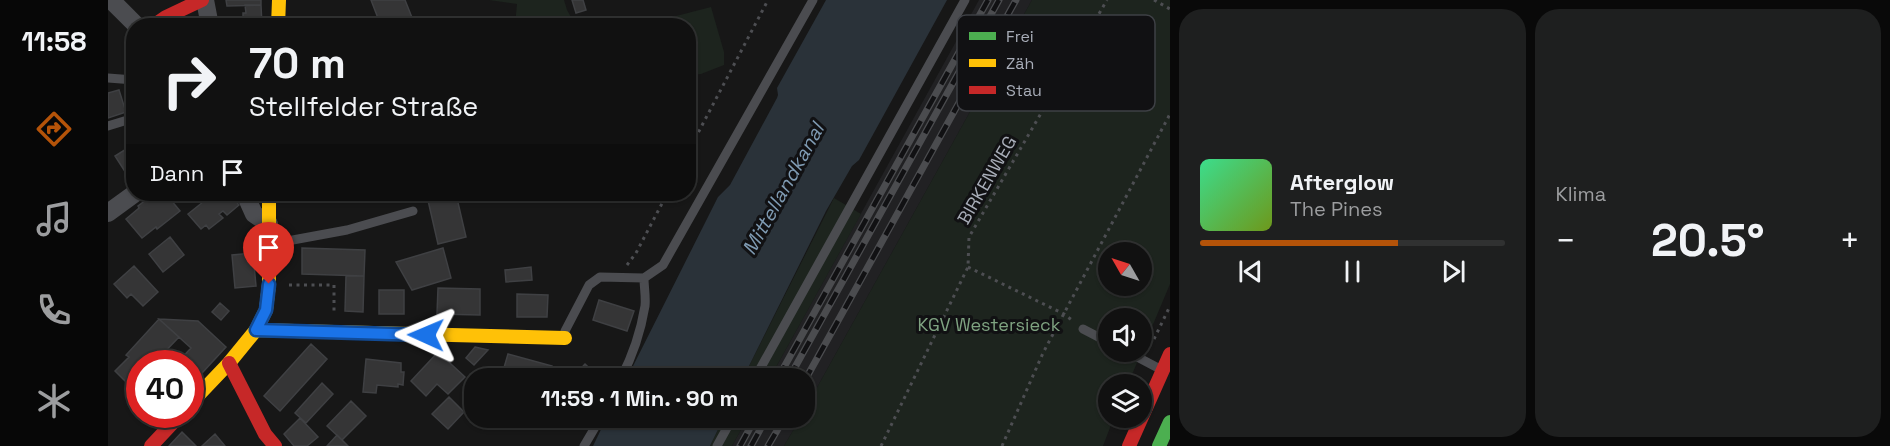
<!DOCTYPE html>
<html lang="de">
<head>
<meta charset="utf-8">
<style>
	body { margin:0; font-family:"Space Grotesk",sans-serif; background:#1e1f1f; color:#f1f3f6; height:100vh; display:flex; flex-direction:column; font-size:22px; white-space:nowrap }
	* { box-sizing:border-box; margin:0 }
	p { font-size:20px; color:#9c9d9f }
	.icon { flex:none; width:33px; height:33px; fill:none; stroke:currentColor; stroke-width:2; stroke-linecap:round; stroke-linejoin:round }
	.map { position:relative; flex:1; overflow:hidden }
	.side { display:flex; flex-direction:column; gap:9px; padding:9px; background:#090909; width:720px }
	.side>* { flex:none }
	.hud { position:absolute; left:18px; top:18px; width:570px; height:183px; border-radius:24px; box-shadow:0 2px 4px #0004,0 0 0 2px #303131; background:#111; color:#f1f3f6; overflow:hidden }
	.needle { width:39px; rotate:309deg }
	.tools { position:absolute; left:990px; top:242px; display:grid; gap:12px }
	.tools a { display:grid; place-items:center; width:54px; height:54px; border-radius:50%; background:#111; box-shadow:0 2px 4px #0004,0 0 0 2px #303131; font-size:30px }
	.speed { position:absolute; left:18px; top:350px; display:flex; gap:12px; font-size:30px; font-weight:700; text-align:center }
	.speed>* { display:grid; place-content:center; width:78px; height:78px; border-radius:50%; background:#111; box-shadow:0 2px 4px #0004,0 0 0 2px #303131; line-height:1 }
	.speed .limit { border:9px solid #d22; background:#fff; color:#111 }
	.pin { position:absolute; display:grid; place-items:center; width:51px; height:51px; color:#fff; margin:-62px -26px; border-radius:50% 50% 50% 0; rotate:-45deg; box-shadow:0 0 6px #0007 }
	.pin .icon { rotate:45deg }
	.me { position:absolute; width:66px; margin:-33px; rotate:271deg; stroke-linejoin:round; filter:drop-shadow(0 0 4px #0008) }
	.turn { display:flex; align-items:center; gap:21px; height:126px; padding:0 24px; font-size:27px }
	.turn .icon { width:78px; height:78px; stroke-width:2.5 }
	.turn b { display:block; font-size:42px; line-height:51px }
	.then { display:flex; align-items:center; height:57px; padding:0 24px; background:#0003; gap:12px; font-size:22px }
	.big { font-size:45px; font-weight:700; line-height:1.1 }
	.side .card { flex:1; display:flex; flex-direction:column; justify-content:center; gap:9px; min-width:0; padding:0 21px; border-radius:24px; background:#1e1f1f }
	.song { display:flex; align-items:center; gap:18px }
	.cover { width:72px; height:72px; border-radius:9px; background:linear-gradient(135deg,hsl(150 70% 55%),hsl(80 70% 35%)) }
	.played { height:6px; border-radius:3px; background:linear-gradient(90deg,#b45309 65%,#303131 65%) }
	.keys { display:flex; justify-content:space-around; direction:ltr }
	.heat { display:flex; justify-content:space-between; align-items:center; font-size:33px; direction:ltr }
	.side .tiles { flex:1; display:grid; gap:9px; grid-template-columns:repeat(2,1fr) }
	.trip { position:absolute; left:356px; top:368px; width:351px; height:60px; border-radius:24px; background:#111; box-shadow:0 2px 4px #0004,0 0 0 2px #303131; font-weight:700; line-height:60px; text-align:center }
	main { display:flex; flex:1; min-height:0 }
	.dock { display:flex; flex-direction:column; width:108px; justify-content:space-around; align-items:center; background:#070707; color:#9c9d9f }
	.dock .icon { width:42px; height:42px }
	.dock .current { color:#b45309 }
	.dock b { font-size:27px; color:#f1f3f6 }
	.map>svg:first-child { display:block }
	.built { fill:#212123 }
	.green { fill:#1d241e; fill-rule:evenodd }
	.water { fill:#2a3239 }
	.building { fill:#353536; stroke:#3f4043; stroke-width:1.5 }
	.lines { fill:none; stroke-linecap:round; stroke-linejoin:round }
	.path { stroke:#4d4e52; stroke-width:3; stroke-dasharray:3 4.5; stroke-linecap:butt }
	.lane { stroke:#4b4c50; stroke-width:9 }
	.street { stroke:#4b4c50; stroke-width:18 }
	.fast { stroke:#4caf50; stroke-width:14 }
	.slow { stroke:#ffc107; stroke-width:14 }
	.jam { stroke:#c62828; stroke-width:14 }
	.rail-casing { stroke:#4b4c4f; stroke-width:7 }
	.rail { stroke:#111113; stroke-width:4.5; stroke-dasharray:14; stroke-linecap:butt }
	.route-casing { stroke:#114b97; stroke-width:15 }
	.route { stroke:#1a73e8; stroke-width:10 }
	.labels { text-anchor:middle; stroke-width:6; stroke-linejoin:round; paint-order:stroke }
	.street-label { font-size:18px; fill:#a8adb8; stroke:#111113 }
	.park-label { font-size:18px; fill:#7fa381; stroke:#111113 }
	.water-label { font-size:20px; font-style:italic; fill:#7f9bb3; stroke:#111113 }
	.key { fill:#111113; stroke:#3e4045; stroke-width:1.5 }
	.key-label { font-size:16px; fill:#a8adb8 }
</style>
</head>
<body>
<main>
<nav class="dock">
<b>11:58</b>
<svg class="icon current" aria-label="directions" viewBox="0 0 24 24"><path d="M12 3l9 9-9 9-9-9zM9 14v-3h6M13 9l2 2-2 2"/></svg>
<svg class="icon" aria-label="music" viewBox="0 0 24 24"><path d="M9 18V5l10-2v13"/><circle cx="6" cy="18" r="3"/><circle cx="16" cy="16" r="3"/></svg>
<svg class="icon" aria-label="phone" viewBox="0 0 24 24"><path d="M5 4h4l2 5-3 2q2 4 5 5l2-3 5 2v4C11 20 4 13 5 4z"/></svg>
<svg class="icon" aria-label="climate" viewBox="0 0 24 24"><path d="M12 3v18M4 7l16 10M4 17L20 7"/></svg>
</nav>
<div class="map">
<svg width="1062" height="446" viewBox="0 0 1062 446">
	<rect width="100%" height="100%" fill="#171717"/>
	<path class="built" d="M871 0H924L696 411V378H662Z
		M640 417H693L676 446H624Z"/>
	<path class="green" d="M381 0H456L459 10 467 24 514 17 545 22 603 7 616 52V65L593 74 581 75 580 26 407 25 409 4Z
		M924 0H1062V284L1020 384H1000V417H1006L995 446H676L693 417H696V411ZM1000 252H1034V285H1000ZM1000 318H1034V351H1000Z
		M726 198 753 214 662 378H635Z
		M616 417H640L624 446H602Z"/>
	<path class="water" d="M718 0H839L751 160 744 166 718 211 635 378H519L610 197 622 185 669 98 670 95 669 88Z
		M499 417H616L602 446H485Z"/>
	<path class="building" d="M118 0H153V5L119 6Z
		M263 0H297L305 20 291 26H273Z
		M464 0H475L478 10 468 13Z
		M137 5H153L154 26H130V18H135V13H138Z
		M11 90 18 112 0 118V93Z
		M26 144V179L23 181 7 156Z
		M46 194H58L72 211 49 229 48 227 34 238 18 219 31 208 30 206Z
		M105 194H121L131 205 119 215 115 211 111 214 115 218 101 229 98 225 93 229 80 214Z
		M329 194H348L358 237 330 244 319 196Z
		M62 237 76 255 55 272 41 254Z
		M194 248 257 250 256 276 194 274Z
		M335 248 343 278 304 290 288 262Z
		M145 253 148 286 127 288 124 255Z
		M26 266 50 292 35 306 23 294 19 298 6 284Z
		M423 267 424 280 398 282 397 270Z
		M238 276H256L255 312 237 311Z
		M330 288 372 289V315L329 314Z
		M271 290H296V314H271Z
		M409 294 440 295 439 317H409Z
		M491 300 526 311 519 331 485 320Z
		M112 303 121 311 113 320 104 312Z
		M51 319 71 337 47 362 41 357 35 363H32V367L18 382 7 371 21 357 18 355Z
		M51 319 90 321 118 347 82 386V363H69L83 348Z
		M203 344 219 359 172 411 156 396Z
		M367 347 380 350 366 365 358 358Z
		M330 352 357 377 340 394 329 384 318 396 303 381Z
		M400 354 444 366 440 378H393Z
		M258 359 293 363V372H296L295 385 290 384V387L269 385 268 393 255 392Z
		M477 364 492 378H464Z
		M32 367V394L18 382Z
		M214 383 225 394 198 423 187 413Z
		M341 397 356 412 340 429 324 414Z
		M243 401 258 416 234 440 219 426Z
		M192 418 210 437 199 446H186L176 434Z
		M74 432 88 446H61Z
		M107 434 117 446H94Z
		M229 435 240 446H219Z"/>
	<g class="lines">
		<path class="path" d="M1046 0 1062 9
			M580 152 660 0
			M519 265 528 253 559 194
			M860 267 956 314 965 321
			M181 285H226V311
			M1046 339 1062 306
			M773 446 860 267 861 237 999 0
			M894 446 935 353 1062 114"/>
		<path class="lane" d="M0 78 26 80
			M0 126 26 118
			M163 244 239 230 305 211
			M975 329 1000 342
			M457 336V331L481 285 492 277 536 278 555 265 705 0
			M1018 351 1052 369
			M513 378C524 357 533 330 537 306 538 297 536 287 536 278
			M647 378 857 0
			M476 446 493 417
			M609 446 625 417"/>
		<path class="street" d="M3 0 29 26
			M97 0 102 26
			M137 194 146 214 161 224
			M0 213 26 194"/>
		<path class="fast" d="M1051 446 1062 422"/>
		<path class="slow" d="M170 26 171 0
			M148 330 457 338
			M82 404 121 363 148 330 158 310 161 284V194"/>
		<path class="jam" d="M45 26 58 17 94 0
			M121 363 157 434 167 446
			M43 446 73 414
			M1021 446 1062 354"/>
		<g class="rail-casing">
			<path id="rail" d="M670 378 880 0
				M681 378 891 0
				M696 382 908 0
				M632 446 648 417
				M643 446 659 417
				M660 446 677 417"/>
		</g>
		<use href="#rail" class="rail"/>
	</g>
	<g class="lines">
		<g class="route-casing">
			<path id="route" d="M161 284 158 310 148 330 318 335"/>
		</g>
		<use href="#route" class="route"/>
	</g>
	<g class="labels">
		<g class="street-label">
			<text transform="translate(879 180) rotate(-60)" y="6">BIRKENWEG</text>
		</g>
		<g class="park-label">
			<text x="881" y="331">KGV Westersieck</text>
		</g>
		<g class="water-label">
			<text transform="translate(675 189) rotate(-61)" y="7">Mittellandkanal</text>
		</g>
	</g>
	<rect x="849" y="15" width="198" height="96" rx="9" class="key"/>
	<rect x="861" y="32" width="27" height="8" fill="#4caf50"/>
	<rect x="861" y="59" width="27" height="8" fill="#ffc107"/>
	<rect x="861" y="86" width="27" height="8" fill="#c62828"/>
	<g class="key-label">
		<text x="898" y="42">Frei</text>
		<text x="898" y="69">Zäh</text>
		<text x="898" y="96">Stau</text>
	</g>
</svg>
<div class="tools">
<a><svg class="needle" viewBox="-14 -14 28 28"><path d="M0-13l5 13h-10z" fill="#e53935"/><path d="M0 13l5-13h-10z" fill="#9c9d9f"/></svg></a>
<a><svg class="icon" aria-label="sound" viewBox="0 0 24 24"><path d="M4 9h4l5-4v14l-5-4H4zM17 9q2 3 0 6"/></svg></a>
<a><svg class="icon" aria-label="layers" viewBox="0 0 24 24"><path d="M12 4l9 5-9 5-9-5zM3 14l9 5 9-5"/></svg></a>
</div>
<div class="speed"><div class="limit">40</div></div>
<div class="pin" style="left:161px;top:284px;background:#d93025"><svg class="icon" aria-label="arrive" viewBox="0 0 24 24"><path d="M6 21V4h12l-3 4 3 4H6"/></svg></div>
<svg class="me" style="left:318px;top:335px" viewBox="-20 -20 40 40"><path d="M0-17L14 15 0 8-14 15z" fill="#1a73e8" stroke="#fff" stroke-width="4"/></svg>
<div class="trip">11:59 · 1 Min. · 90 m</div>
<div class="hud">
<div class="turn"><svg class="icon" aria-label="right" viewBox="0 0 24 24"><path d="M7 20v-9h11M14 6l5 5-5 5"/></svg><div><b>70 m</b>Stellfelder Straße</div></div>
<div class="then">Dann<svg class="icon" aria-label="arrive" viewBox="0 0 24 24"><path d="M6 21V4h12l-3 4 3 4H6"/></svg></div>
</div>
</div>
<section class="side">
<div class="tiles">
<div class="card">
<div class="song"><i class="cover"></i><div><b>Afterglow</b><p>The Pines</p></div></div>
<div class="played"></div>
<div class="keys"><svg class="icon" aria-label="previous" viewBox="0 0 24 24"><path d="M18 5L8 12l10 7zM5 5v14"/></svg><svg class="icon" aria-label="pause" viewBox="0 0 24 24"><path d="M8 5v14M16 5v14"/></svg><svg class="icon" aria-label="next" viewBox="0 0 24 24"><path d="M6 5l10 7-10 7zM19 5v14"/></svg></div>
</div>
<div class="card"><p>Klima</p>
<div class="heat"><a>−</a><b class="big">20.5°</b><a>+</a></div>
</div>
</div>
</section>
</main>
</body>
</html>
